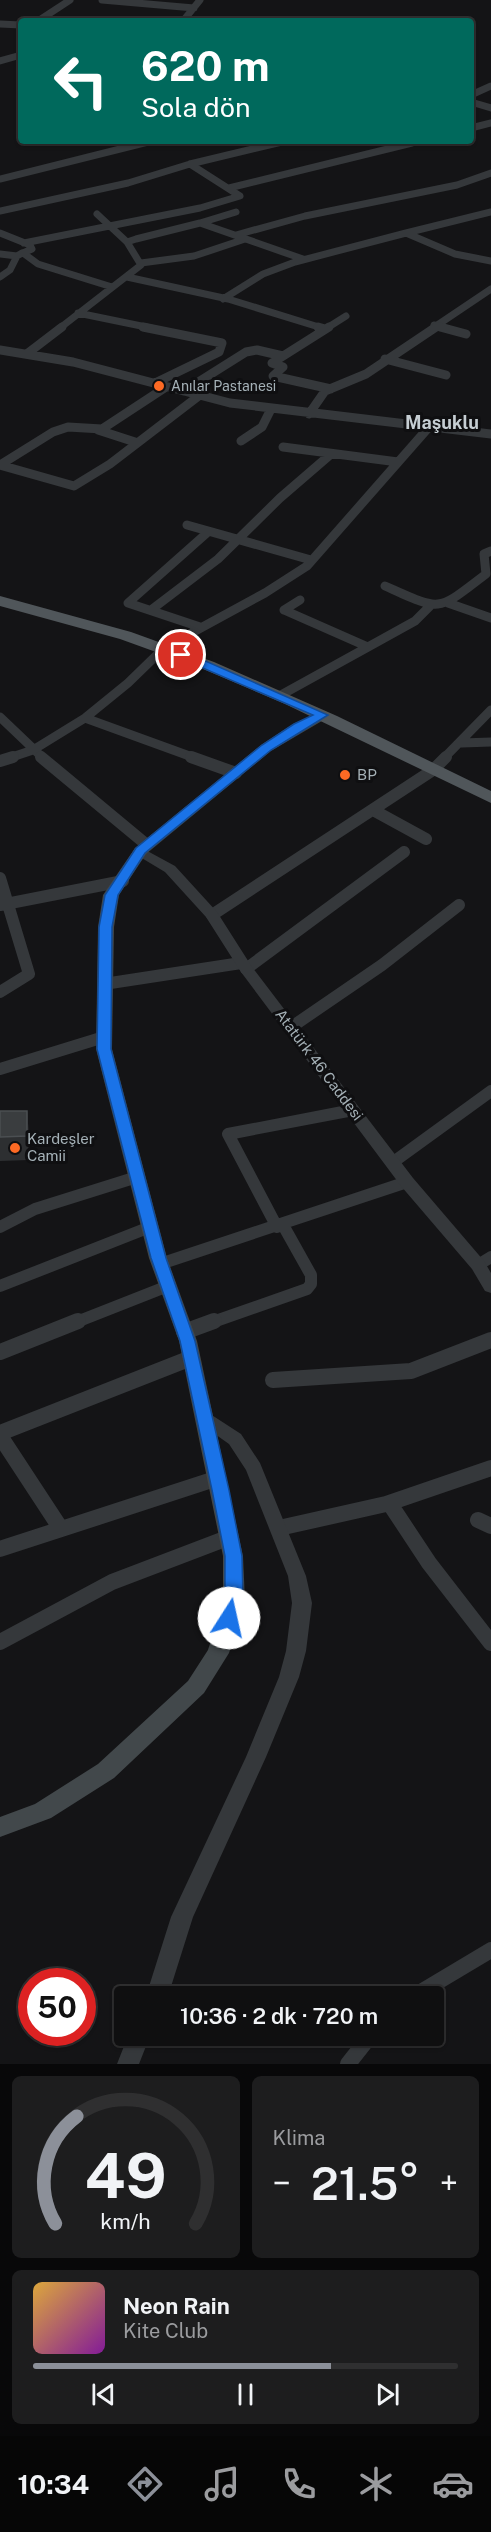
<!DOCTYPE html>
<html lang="tr">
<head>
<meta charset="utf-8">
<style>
	body { margin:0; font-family:"Public Sans",sans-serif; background:#1d1d1e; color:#f1f3f6; height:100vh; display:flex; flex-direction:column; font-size:22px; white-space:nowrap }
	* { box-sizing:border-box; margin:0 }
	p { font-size:20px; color:#9b9c9f }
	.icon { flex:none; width:33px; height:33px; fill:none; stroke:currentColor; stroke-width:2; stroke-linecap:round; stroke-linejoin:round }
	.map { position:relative; height:2064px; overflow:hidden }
	.drawer { display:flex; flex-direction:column; gap:12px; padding:12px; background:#080809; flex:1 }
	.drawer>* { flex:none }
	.top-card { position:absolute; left:18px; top:18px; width:456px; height:126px; border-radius:6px; box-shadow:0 2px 4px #0004,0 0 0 2px #2f2f30; background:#00695c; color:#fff; overflow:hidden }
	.speed { position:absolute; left:18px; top:1968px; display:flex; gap:12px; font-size:30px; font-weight:700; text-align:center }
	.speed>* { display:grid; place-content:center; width:78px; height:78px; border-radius:50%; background:#0f0f10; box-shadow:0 2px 4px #0004,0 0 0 2px #2f2f30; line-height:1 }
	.speed .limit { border:9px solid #d22; background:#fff; color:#111 }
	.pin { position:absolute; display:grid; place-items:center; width:51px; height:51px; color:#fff; margin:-26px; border:3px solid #fff; border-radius:50%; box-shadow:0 2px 6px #0007 }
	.me { position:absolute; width:66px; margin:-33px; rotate:10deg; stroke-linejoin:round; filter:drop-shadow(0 0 4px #0008) }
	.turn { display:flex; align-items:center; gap:21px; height:126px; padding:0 24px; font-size:27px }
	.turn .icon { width:78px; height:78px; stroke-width:2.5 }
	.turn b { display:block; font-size:42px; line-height:51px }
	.big { font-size:45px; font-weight:600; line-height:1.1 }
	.drawer .widget { flex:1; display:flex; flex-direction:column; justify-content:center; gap:9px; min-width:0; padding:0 21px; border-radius:9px; background:#1d1d1e }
	.drawer .dial { align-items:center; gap:0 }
	.dial svg { height:156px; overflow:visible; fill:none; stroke:#2f2f30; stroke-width:7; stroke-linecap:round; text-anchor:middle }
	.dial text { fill:#f1f3f6; stroke:none }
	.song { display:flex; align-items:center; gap:18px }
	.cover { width:72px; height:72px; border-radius:9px; background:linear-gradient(135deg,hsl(40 70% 55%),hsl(290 70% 35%)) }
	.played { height:6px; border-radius:3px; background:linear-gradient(90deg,#8c9099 70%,#2f2f30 70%) }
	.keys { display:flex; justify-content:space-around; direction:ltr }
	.heat { display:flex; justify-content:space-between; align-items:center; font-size:33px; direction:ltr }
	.drawer .tiles { flex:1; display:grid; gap:12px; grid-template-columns:1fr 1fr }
	.widget:last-child { grid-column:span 2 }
	.trip { position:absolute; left:114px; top:1986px; width:330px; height:60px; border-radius:6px; background:#0f0f10; box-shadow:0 2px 4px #0004,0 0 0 2px #2f2f30; font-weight:600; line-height:60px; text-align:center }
	.tabs { display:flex; height:96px; justify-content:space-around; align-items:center; background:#060606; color:#9b9c9f }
	.tabs .icon { width:42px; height:42px }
	.tabs .active { color:#8c9099 }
	.tabs b { font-size:27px; color:#f1f3f6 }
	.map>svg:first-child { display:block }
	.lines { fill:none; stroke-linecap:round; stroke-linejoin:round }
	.minor-far3 { stroke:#35383b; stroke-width:7 }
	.minor-far2 { stroke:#35383b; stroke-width:9 }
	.minor-far1 { stroke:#35383b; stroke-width:12 }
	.minor { stroke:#35383b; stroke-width:16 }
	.tertiary { fill:#35383b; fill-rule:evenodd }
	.secondary { fill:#42484b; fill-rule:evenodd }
	.primary { fill:#50565a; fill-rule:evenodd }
	.wall { fill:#2d2f31 }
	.shaded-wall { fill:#1e1e20 }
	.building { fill:#3a3d3f; stroke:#4b4f52; stroke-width:1.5 }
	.route { fill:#1a73e8; stroke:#114b97; stroke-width:1.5 }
	.poi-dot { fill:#fd6a24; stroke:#0f0f11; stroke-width:2 }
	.labels { text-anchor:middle; stroke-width:6; stroke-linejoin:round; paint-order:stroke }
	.far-poi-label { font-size:14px; fill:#a5b1b7; stroke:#0f0f11; text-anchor:start }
	.poi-label { font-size:15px; fill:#a5b1b7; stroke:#0f0f11; text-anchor:start }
	.street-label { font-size:15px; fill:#a5b1b7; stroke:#0f0f11 }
	.far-district-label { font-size:18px; font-weight:bold; fill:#c6ced3; stroke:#0f0f11 }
</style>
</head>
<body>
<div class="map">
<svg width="491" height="2064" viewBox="0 0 491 2064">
	<rect width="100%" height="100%" fill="#141416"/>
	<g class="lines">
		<path class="minor-far3" d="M102 0 194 8
			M38 21 70 0
			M183 21 200 0
			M0 24 21 25
			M0 61 21 55
			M471 95 491 86
			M471 102 491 108
			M471 128 491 123
			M0 179 152 141
			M229 188 412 143
			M0 211 128 183 190 164 286 141
			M97 214 127 242
			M200 223 236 212
			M0 233 30 245 32 249 23 253 38 264 112 287
			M406 233 491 212
			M236 235 305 216 457 185 491 173
			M24 243 200 208 240 196 190 164
			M0 254 17 256 22 253
			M141 263 194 256 245 239
			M0 277 10 270 17 256
			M127 277 228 299 322 328
			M223 299 263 274 295 262 406 233 455 254 491 261
			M78 313 151 328
			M434 325 445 328
			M60 328 141 265 127 242 136 239 200 223 303 259
			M327 328 346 316
			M433 328 491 289"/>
		<path class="minor-far2" d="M143 327 222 343 219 352 155 383
			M318 327 325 329
			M329 327 272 363 283 367 273 376 331 389
			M440 327 466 334
			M0 350 73 362 230 403 491 434
			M28 353 62 327
			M385 359 446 375
			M184 391 246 352 257 350 283 356
			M309 414 325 391 366 374 436 327
			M98 430 135 442
			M241 441 262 427 271 409
			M283 447 398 462
			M0 465 74 486 110 464 200 395
			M0 465 53 432 68 427 102 429 166 387
			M187 525 311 560
			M385 586C443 612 436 612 486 574L484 554 491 551
			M448 603 491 618
			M151 610 218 559 280 498 331 454
			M284 610 368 647 415 621 430 606
			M284 610 300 600
			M200 627 128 603 208 532
			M281 695 368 647
			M0 717 43 758
			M85 718 195 758
			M462 743 491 742
			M9 758 33 750 85 718 128 683 164 648 265 593 307 566 429 427
			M444 758 491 710"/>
		<path class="minor-far1" d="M41 757 147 845
			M191 757 236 773
			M0 761 13 757
			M373 810 426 839
			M0 878 29 974 0 992
			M0 905 123 881
			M212 915 433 770 446 757
			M246 969 404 852
			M104 984 241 963
			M290 1028 382 965 459 905
			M0 1069 104 1037
			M392 1163 491 1091
			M0 1227 35 1209 137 1177
			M277 1227 228 1134 353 1110
			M160 1264 407 1182
			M478 1265 491 1257
			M0 1286 150 1227
			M74 1323 168 1286
			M210 1323 307 1289 311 1284V1275L283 1225"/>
		<path class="minor" d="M184 1332 214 1321
			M0 1352 78 1321
			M273 1380 411 1371 491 1340
			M0 1433 191 1358
			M0 1436 61 1529
			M390 1504 429 1563 491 1643
			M478 1520 491 1526
			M279 1528 386 1504 491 1468
			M0 1549 218 1478
			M0 1642 112 1582 230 1537
			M414 1996 491 1950
			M348 2064 370 2036"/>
		<path class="tertiary" d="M140 847 175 866 217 912 252 967 413 1178 484 1261 491 1273V1293L485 1291 472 1269 401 1186 241 972 206 917 165 872 135 854 133 851 135 848Z
			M204 1410 241 1434 260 1463 306 1576 312 1603 306 1651 299 1677 266 1757 193 1917 168 1996H146L171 1917 246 1757 279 1677 286 1651 292 1603 288 1576 246 1470 229 1444 198 1422 195 1417 198 1412Z
			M128 2036H150L139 2064H117Z"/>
		<path class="secondary" d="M322 711 327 712V718L271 751 146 854 119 895 114 927 112 1049 167 1258 197 1341 243 1556 245 1601 229 1653 204 1693 114 1778 51 1818 0 1837V1817L35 1804 98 1764 188 1681 208 1650 223 1601V1556L179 1341 149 1258 96 1049 98 927 103 895 135 848 261 745 293 724Z"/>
		<path class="primary" d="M0 596 131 632 214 662 337 716 491 791V803L285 704 203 669 120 639 0 606Z"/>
	</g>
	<path class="wall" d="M0 1111H27L29 1135V1160L0 1161Z"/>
	<path class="shaded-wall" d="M27 1111 29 1135V1160L27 1136Z"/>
	<path class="building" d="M0 1111H27V1136L0 1137Z"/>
	<path class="route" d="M177 652H185L328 715 271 750 145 853 118 895 112 927 111 1049 166 1258 195 1341 229 1490 242 1556 243 1601 235 1623H222L220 1618 225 1601V1556L212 1490 180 1341 151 1258 97 1049 99 927 105 895 136 848 262 745 294 724 313 715 177 657Z"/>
	<g class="poi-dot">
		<circle cx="159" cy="386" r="6"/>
		<circle cx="345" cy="775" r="6"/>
		<circle cx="15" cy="1148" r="6"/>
	</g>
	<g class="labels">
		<g class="far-poi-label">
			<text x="171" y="391">Anılar Pastanesi</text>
		</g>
		<g class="poi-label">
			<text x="357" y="780">BP</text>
			<text x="27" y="1144">Kardeşler<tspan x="27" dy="17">Camii</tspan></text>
		</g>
		<g class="street-label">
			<text transform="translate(319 1065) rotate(53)" y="5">Atatürk 46 Caddesi</text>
		</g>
		<g class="far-district-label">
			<text x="442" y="429">Maşuklu</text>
		</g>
	</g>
</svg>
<div class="speed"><div class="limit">50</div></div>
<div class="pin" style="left:181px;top:655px;background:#d93025"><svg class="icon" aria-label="arrive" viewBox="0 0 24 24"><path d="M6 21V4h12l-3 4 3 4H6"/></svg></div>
<svg class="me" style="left:229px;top:1618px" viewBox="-20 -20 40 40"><circle r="19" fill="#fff"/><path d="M0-13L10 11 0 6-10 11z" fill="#1a73e8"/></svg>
<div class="trip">10:36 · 2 dk · 720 m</div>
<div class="top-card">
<div class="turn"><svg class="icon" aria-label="left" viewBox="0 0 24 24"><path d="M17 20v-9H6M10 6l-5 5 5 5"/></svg><div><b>620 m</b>Sola dön</div></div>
</div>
</div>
<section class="drawer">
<div class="tiles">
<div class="widget dial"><svg viewBox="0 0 100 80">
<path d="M14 69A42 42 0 1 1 86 69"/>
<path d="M14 69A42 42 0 0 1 25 14" stroke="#8c9099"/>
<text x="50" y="56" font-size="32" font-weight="700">49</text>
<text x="50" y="72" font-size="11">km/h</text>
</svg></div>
<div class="widget"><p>Klima</p>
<div class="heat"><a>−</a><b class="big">21.5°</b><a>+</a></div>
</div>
<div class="widget">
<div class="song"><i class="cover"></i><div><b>Neon Rain</b><p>Kite Club</p></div></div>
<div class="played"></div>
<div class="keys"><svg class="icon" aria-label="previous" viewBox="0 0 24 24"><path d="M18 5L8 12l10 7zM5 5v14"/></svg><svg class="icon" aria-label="pause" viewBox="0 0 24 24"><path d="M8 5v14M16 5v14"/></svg><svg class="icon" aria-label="next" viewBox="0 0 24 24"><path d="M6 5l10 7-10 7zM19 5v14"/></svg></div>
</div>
</div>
</section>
<nav class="tabs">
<b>10:34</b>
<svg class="icon active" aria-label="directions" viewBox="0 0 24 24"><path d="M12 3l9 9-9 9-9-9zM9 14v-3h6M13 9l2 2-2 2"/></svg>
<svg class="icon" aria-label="music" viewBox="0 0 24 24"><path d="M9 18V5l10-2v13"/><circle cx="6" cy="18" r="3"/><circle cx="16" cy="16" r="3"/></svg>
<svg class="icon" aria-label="phone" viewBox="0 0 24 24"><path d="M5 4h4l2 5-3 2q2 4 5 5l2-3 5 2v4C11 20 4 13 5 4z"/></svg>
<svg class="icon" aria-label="climate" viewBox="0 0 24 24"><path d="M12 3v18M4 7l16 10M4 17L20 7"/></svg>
<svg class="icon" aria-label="car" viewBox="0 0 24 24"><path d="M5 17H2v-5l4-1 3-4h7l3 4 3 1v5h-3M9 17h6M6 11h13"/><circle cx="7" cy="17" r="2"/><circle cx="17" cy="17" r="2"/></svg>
</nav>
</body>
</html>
